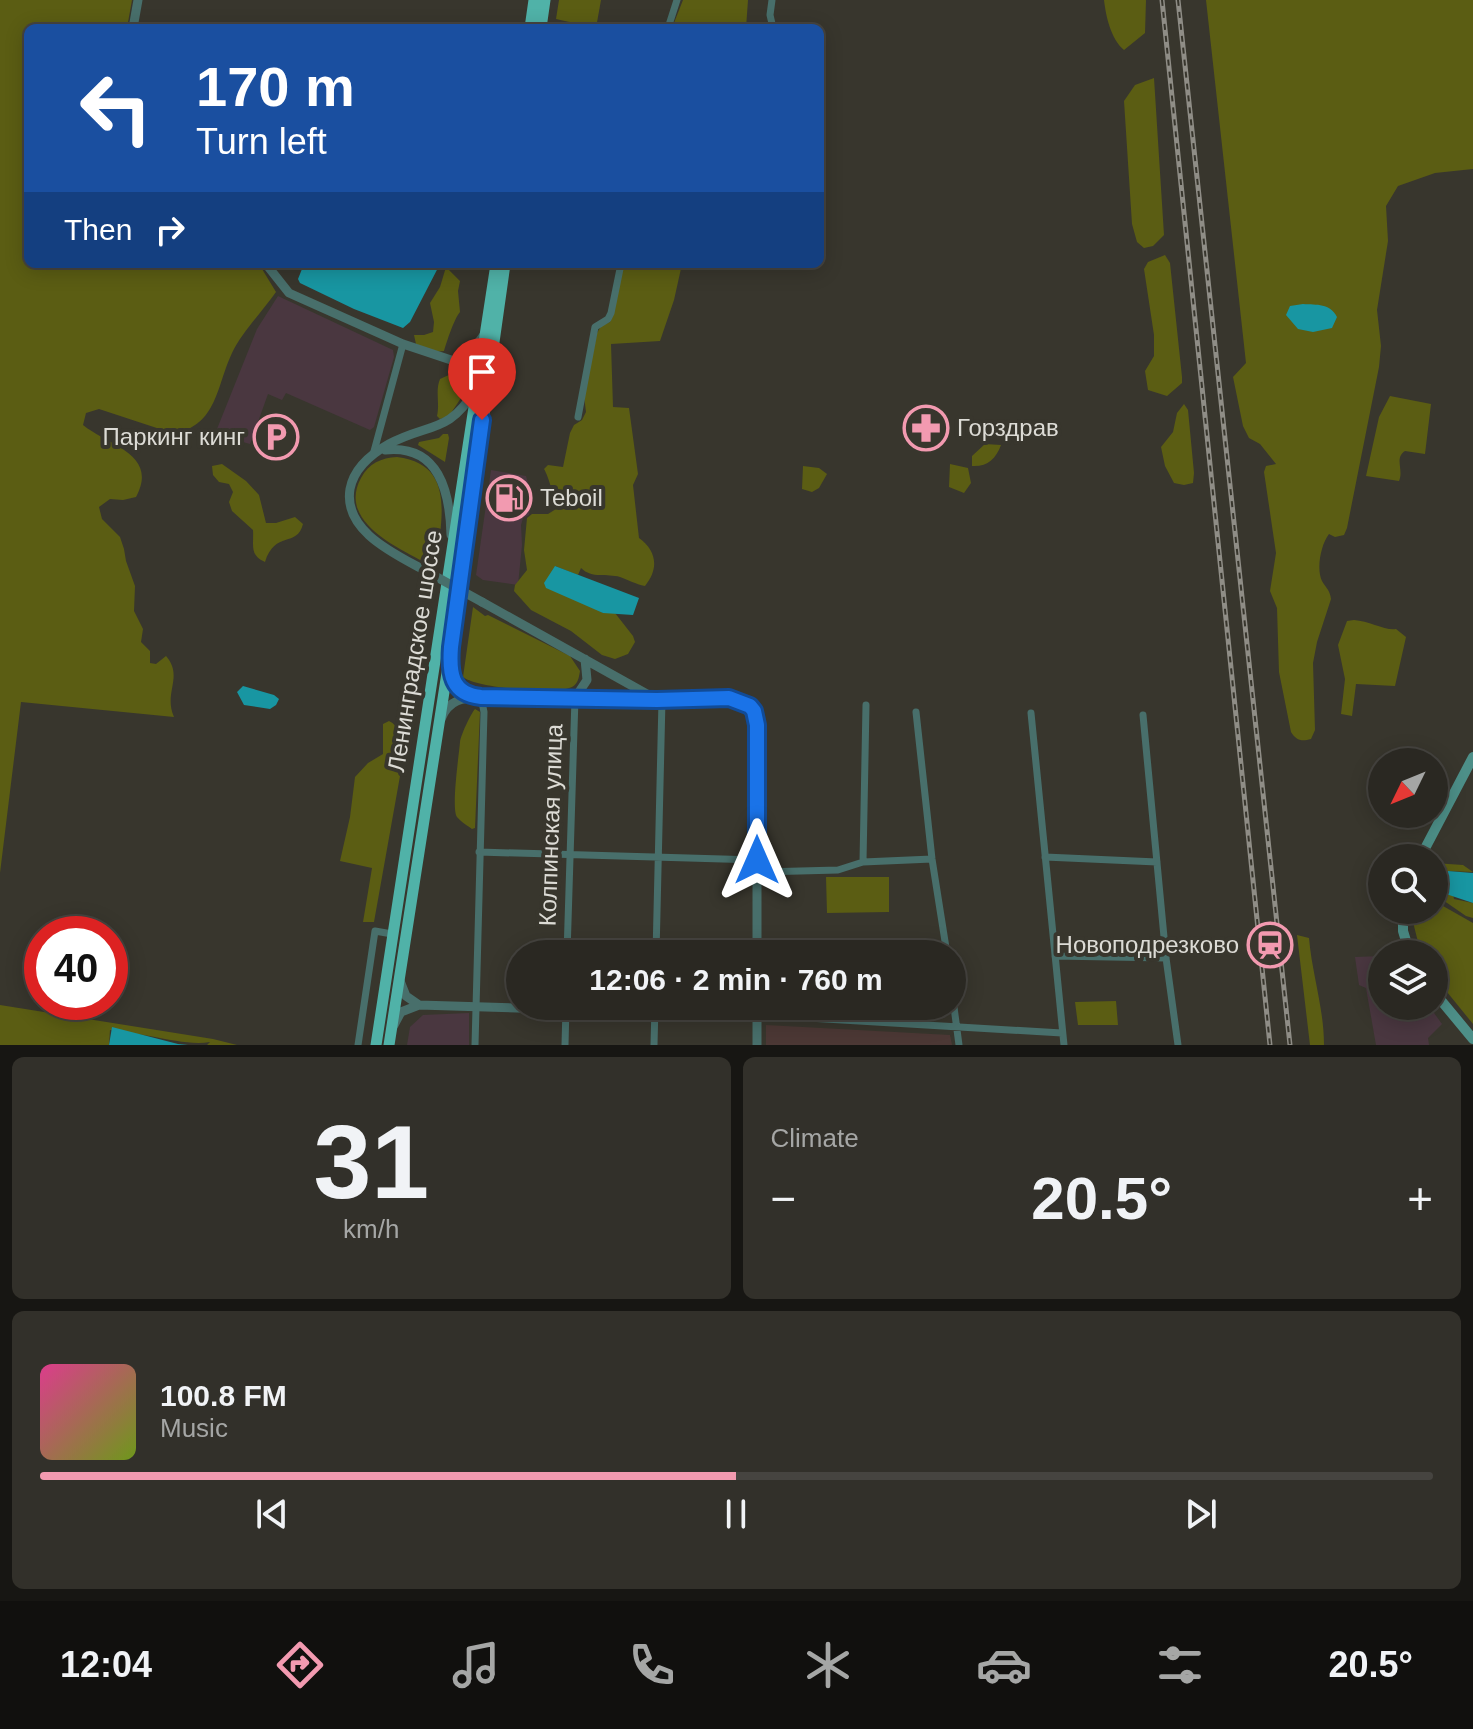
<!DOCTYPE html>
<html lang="en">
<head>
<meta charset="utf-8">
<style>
	body { margin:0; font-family:Helvetica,sans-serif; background:#32302a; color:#f1f3f6; height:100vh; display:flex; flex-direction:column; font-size:30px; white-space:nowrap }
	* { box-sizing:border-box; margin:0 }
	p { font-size:26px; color:#a5a6a5 }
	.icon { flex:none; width:44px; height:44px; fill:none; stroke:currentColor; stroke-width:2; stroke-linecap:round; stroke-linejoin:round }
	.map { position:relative; height:1045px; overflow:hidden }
	.sheet { display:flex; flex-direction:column; gap:12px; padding:12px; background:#171613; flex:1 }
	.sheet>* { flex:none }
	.top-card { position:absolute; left:24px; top:24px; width:800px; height:244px; border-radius:12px; box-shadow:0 4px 20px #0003,0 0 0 2px #464440; background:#1a4fa0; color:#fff; overflow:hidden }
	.needle { width:52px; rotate:227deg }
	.buttons { position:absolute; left:1368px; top:748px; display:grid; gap:16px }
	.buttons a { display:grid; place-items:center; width:80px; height:80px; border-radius:50%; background:#2a2822; box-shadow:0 4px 20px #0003,0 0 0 2px #464440; font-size:40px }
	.speed { position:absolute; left:24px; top:916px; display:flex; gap:16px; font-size:40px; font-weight:700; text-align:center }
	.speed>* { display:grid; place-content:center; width:104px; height:104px; border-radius:50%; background:#2a2822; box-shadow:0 4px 20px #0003,0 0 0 2px #464440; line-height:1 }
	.speed .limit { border:12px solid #d22; background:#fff; color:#111 }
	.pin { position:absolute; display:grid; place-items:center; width:68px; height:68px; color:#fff; margin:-82px -34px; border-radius:50% 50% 50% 0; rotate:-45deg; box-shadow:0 0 8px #0007 }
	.pin .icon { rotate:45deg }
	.me { position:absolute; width:88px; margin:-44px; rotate:0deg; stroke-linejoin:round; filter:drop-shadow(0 0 6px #0008) }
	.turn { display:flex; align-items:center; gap:28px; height:168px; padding:0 40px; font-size:36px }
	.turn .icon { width:104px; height:104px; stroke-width:2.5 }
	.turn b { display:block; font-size:56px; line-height:68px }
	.then { display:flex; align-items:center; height:76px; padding:0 40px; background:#0003; gap:16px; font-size:30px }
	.big { font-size:60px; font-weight:700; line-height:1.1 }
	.sheet .tile { flex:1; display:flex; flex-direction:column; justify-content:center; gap:12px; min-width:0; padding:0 28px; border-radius:12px; background:#32302a }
	.sheet .dial { align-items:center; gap:0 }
	.dial b { font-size:104px; line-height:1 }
	.song { display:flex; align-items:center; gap:24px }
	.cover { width:96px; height:96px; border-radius:12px; background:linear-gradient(135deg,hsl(330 70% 55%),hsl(80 70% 35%)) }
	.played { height:8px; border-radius:4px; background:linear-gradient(90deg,#f29ab0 50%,#464440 50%) }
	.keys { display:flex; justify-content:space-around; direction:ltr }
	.heat { display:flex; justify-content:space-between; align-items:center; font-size:44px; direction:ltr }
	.sheet .tiles { flex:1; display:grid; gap:12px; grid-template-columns:1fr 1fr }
	.tile:last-child { grid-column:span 2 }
	.trip { position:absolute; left:506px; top:940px; width:460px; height:80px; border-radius:40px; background:#2a2822; box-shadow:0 4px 20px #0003,0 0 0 2px #464440; font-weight:700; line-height:80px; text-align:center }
	.menu { display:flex; height:128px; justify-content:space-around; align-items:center; background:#11100e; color:#a5a6a5 }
	.menu .icon { width:56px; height:56px }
	.menu .current { color:#f29ab0 }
	.menu b { font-size:36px; color:#f1f3f6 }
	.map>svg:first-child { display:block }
	.commercial { fill:#4a3740 }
	.education { fill:#4c3835 }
	.green { fill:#5b5d13 }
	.water { fill:#1896a2 }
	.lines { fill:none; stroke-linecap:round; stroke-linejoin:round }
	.minor { stroke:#486f6b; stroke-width:7 }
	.tertiary { stroke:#486f6b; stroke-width:9 }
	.secondary { stroke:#4d8f88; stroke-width:10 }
	.trunk { stroke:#50b2a8; stroke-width:11 }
	.rail-casing { stroke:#8f8d86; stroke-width:5 }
	.rail { stroke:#38362d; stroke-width:2; stroke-dasharray:6; stroke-linecap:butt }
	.tertiary-bridge { stroke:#486f6b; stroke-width:9 }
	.route-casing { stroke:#114b97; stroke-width:20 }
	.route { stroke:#1a73e8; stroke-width:14 }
	.labels { text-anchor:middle; stroke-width:8; stroke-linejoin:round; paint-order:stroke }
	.poi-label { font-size:24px; fill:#dcdbd5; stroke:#38362d; text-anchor:start }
	.street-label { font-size:24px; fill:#dcdbd5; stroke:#38362d }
</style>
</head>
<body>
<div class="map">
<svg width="1473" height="1045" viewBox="0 0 1473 1045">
	<rect width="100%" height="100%" fill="#38362d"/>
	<path class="commercial" d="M278 296 393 350 394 357 374 427 370 430 286 393 282 400 268 394 250 444 215 434 257 329Z
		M491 470 526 476 532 497 529 515 523 518 521 525 522 545 518 585 483 580 476 575Z
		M1382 956V1006H1429L1442 1024 1428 1038 1429 1045H1376L1366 988 1359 985 1355 957Z
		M469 1013V1045H407L410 1027 423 1015Z"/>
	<path class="education" d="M766 1025 950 1035 952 1045H766Z"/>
	<path class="green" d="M0 0H132L127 28H28V264H259L276 292C262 312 242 332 232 353 216 387 218 423 175 434L99 409 86 413 83 425C109 446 159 454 136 497L123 500 110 499 99 507 102 519 120 537 124 549 126 561 135 586 134 611 143 629 141 642 150 651V663L156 664 166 656C184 677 163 692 174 717L21 702 0 873Z
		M559 0H601L596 28 556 19Z
		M683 0H748L746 28H672Z
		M1104 0H1146L1145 33 1124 50C1111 39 1106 17 1104 0Z
		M1206 0H1473V169L1435 173 1398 186 1386 206 1388 241 1377 310 1381 346 1379 367 1347 528 1344 535 1335 537 1329 534C1321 544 1316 569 1322 581 1326 588 1330 590 1331 599L1317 642 1313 663 1315 730 1311 739C1301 742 1296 740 1291 732L1279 672 1277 608 1270 591 1276 553 1264 472 1266 466 1276 464 1260 444 1249 438 1243 426 1233 377 1246 363Z
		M1154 78 1164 235 1153 246 1144 248 1137 242 1132 224 1124 101 1135 85Z
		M1165 255 1170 263 1182 377V383L1167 396 1148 390 1145 371 1154 356V335L1144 269 1148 262Z
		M624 264H682L674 300 660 341 611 344 613 407 629 408 638 474 633 485 639 538C657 551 659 569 645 586 635 584 629 580 620 577 607 573 592 579 581 568L578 575 555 566 595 608 603 613H615L633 636 635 642 628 654 615 659 602 655 571 631 531 610 514 591 515 585 527 570 524 550 527 518 532 514H548L556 509C556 502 548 475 544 469L548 465 563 467 570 433 574 425 582 420 586 412 584 396 597 333 601 326 610 322Z
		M446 267 460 281 458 291 460 312C454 319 447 341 444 351L434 352 416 344 414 335H424L433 332 434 322 430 303 440 287Z
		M451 374 463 382 465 392 449 416 440 419 437 416C440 403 435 391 440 379Z
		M1390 396 1431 404 1425 454 1405 451C1394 458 1404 470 1399 481L1366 476 1379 417Z
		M1184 404 1188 410 1194 473 1193 483 1184 485 1174 483 1165 466 1161 447 1173 432 1177 413Z
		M443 434H448L449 438 445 462 418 445 419 442 439 438Z
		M985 444 1001 445C996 459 987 467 972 466V456Z
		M397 457C456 464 441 519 437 561L430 556 424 562C394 546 338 520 361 478 369 463 381 458 397 457Z
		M222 464 246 481 259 495 266 523H276L295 517 303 524C297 548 275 530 265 562 249 555 254 545 253 530L232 511 229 502 233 492 229 484 219 482 213 475 212 466Z
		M950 464 968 468 971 483 964 493 949 487Z
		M803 466 819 468 827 474 819 488 812 492 802 489Z
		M473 607 485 616 488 615 570 656 580 671C579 677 578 684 572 687 556 695 476 688 463 677Z
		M1354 620C1369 621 1386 631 1396 629L1406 637 1395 686 1356 684 1352 716 1341 714 1345 679 1338 645 1347 621Z
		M475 709 480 712 475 828 472 829C468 826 461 822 457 817 451 808 459 755 460 742 461 735 470 715 475 709Z
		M389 721C399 725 402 739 405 748L374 922H363L372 868 340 861 350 817 355 777 368 763 383 754V724Z
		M1434 863 1463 865 1473 872 1448 871 1454 899 1473 903V918L1466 916 1437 896 1434 889Z
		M826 877H889V912L827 913Z
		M1434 904 1443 906 1473 923V1024L1434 976V954H1421L1411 914 1415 910H1434Z
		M1297 935 1309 938C1312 974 1324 1008 1324 1045H1310Z
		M1116 1001 1118 1025H1078L1075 1002Z
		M0 1005 213 1039 237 1045H207L210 1042C193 1045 171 1040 155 1037 140 1034 125 1033 110 1030L109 1045H0Z"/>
	<path class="water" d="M304 264H440L410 322 403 328 354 309 300 283 298 279Z
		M1303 304C1317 305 1330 303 1337 317L1332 328 1313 332 1298 329 1286 315 1290 306Z
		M555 566 639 598 633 615 603 613 546 588 544 583Z
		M243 686 274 695 279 699 276 705 270 709 244 705 237 692Z
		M1448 871 1473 873V903L1446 894C1443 885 1441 879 1448 871Z
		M112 1027 178 1044 188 1045H109Z"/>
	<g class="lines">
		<path class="minor" d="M772 0 770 15 773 28
			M668 28 677 0
			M578 417 595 327 608 319 611 313 621 264
			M373 455 403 344
			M916 712 932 859 947 954
			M1031 713 1064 1045
			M1143 715 1166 958 1178 1045
			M479 852 757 860
			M1045 857 1157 862
			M863 862 866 705
			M757 872 838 870 863 862 932 859
			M567 954 575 698
			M656 954 662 700
			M1055 956 1166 958
			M952 992 959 1045
			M809 1006 819 1018
			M757 1015 1062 1033
			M358 1045 375 931 392 934
			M475 1045 484 712 481 697
			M565 1045 566 1007
			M654 1045 655 1006"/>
		<path class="tertiary" d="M133 28 138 0
			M266 264 289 293 403 344 454 361 479 381
			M454 361 472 351 484 335
			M385 450C439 444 450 492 451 535
			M424 570C395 554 343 531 350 489 354 468 371 454 389 444 428 423 449 434 475 390
			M482 602 654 698
			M451 667 456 684 470 695
			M575 698 587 680 585 659
			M441 719C449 699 463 698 481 697L657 700 729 698 750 706 754 711 757 725V954
			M400 981 406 996 419 1005
			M757 1006V1045
			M394 1025 401 1012 419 1005 757 1015"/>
		<path class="secondary" d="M1420 858 1473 757
			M1403 910V931L1410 954
			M1434 992 1473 1039"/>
		<path class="trunk" d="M530 28 534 0
			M541 28 545 0
			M376 1045 496 264
			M389 1045 451 647 505 264"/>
		<g class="rail-casing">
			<path id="rail" d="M1162 0 1270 1045
				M1178 0 1290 1045"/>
		</g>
		<use href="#rail" class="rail"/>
		<path class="tertiary-bridge" d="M424 570 482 602"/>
	</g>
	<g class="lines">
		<g class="route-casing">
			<path id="route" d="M482 420 451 647C449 673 451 694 481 697L657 700 729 698 750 706 754 711 757 725V860"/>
		</g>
		<use href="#route" class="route"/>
	</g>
	<defs>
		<g id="pharmacy-ring" transform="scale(2.3)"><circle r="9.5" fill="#38362d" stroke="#f29ab0" stroke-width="1.5"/><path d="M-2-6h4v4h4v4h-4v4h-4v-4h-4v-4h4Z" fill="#f29ab0"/></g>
		<g id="parking-ring" transform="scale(2.3)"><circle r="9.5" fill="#38362d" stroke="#f29ab0" stroke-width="1.5"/><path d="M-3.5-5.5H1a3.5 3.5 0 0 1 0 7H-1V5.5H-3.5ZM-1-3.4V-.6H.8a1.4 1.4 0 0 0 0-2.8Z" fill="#f29ab0"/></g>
		<g id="fuel-ring" transform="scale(2.3)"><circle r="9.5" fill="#38362d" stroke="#f29ab0" stroke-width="1.5"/><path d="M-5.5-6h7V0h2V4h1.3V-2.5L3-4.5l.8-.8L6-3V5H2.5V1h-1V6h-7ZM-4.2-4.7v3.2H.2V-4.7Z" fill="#f29ab0"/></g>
		<g id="station-ring" transform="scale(2.3)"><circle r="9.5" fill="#38362d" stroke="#f29ab0" stroke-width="1.5"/><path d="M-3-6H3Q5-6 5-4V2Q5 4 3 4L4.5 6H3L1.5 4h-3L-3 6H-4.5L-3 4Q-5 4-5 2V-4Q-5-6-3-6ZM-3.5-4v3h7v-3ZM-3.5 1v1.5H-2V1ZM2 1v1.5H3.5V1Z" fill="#f29ab0"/></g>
	</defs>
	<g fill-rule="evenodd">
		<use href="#pharmacy-ring" x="926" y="428"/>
		<use href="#parking-ring" x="276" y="437"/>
		<use href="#fuel-ring" x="509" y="498"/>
		<use href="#station-ring" x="1270" y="945"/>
	</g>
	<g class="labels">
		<g class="poi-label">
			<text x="957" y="436">Горздрав</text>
			<text x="245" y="445" text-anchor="end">Паркинг кинг</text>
			<text x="540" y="506">Teboil</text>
			<text x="1239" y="953" text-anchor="end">Новоподрезково</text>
		</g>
		<g class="street-label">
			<text transform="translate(415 651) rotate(-81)" y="8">Ленинградское шоссе</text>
			<text transform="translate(551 825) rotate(-88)" y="8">Колпинская улица</text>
		</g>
	</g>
</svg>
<div class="buttons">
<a><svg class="needle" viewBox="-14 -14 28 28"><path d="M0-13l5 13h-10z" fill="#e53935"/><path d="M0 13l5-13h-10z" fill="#a5a6a5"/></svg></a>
<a><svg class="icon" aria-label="search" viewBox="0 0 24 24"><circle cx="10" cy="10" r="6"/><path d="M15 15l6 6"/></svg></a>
<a><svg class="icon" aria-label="layers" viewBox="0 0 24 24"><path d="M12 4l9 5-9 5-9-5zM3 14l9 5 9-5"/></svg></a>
</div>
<div class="speed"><div class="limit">40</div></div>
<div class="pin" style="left:482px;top:420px;background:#d93025"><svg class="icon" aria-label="arrive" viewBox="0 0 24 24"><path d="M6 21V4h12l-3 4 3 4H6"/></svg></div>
<svg class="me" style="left:757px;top:860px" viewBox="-20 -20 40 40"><path d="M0-17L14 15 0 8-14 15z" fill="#1a73e8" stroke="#fff" stroke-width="4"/></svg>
<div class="trip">12:06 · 2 min · 760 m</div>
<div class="top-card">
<div class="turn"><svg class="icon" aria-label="left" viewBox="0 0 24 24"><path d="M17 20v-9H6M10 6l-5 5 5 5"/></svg><div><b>170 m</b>Turn left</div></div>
<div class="then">Then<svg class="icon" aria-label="right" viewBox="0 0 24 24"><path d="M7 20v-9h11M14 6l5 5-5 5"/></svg></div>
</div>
</div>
<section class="sheet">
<div class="tiles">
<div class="tile dial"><b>31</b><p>km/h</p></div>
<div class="tile"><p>Climate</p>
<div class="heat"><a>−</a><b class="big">20.5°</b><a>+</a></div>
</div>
<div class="tile">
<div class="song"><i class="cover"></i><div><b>100.8 FM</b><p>Music</p></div></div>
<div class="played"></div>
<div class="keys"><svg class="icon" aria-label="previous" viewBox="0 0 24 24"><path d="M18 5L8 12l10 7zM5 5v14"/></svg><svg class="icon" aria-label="pause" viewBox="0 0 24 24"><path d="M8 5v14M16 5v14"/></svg><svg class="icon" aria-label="next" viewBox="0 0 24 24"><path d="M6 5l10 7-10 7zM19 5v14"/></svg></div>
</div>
</div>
</section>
<nav class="menu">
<b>12:04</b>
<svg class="icon current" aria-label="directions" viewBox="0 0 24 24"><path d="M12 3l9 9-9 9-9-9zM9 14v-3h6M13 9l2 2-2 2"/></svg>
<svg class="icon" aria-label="music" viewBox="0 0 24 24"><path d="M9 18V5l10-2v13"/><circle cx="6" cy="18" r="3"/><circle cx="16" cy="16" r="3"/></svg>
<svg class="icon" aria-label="phone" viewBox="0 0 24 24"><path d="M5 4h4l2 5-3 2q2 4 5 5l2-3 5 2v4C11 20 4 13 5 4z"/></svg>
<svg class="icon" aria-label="climate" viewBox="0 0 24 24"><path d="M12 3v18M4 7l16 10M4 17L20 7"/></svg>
<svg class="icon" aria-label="car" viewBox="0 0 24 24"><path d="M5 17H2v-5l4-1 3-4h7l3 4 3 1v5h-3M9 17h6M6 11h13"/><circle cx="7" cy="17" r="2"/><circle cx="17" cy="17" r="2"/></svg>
<svg class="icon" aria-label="filters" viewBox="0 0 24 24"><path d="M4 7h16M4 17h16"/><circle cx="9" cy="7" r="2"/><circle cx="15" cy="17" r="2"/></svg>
<b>20.5°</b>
</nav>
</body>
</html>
